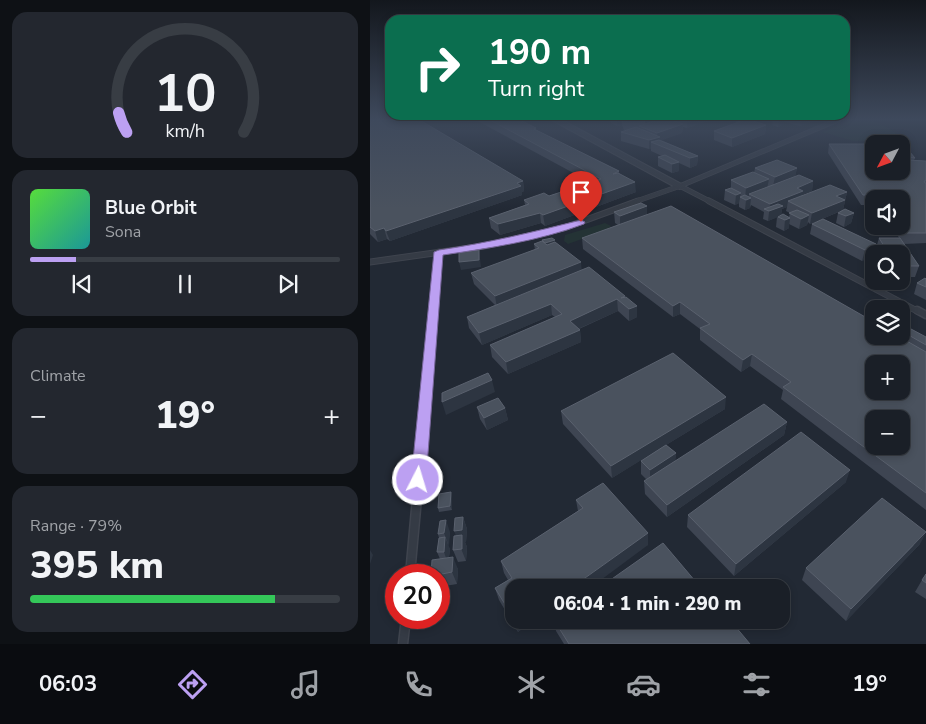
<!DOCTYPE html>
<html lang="en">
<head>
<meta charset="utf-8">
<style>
	body { margin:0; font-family:"Nunito Sans",sans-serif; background:#23272f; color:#f1f3f6; height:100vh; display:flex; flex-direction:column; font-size:19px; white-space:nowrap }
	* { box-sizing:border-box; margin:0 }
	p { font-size:16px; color:#9fa2a7 }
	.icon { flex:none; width:28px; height:28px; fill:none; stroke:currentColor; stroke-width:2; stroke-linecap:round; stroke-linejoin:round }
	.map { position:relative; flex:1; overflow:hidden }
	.side { display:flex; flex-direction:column; gap:12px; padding:12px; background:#0e1115; width:370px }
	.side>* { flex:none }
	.banner { position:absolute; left:15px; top:15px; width:465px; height:105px; border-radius:15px; box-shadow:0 2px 8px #0003,0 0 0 1px #383d44; background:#0b6e4f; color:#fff; overflow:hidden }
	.needle { width:32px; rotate:229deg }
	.controls { position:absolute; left:495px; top:135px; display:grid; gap:10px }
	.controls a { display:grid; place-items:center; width:45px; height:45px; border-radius:10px; background:#1a1f27; box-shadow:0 2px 8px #0003,0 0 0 1px #383d44; font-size:25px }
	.speed { position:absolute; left:15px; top:564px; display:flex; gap:10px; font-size:25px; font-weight:700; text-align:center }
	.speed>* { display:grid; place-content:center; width:65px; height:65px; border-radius:50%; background:#1a1f27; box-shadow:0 2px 8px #0003,0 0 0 1px #383d44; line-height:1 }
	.speed .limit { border:8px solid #d22; background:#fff; color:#111 }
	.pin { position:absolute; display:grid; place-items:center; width:42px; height:42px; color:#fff; margin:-51px -21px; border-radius:50% 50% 50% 0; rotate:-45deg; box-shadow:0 0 5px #0007 }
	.pin .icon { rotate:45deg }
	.me { position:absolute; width:55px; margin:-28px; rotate:5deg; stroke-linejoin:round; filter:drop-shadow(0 0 4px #0008) }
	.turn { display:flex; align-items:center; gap:18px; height:105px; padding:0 20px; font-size:22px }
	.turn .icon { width:65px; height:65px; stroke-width:2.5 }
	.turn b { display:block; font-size:35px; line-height:42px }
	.big { font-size:38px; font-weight:800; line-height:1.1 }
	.side .tile { flex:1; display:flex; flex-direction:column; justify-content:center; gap:8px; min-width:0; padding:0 18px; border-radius:15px; background:#23272f }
	.side .dial { align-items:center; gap:0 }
	.dial svg { height:130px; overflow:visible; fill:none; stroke:#383d44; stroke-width:7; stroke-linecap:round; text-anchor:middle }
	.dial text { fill:#f1f3f6; stroke:none }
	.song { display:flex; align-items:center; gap:15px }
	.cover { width:60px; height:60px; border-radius:8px; background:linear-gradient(135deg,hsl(110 70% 55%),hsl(180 70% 35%)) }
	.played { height:5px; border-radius:2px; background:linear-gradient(90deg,#bca0f2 15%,#383d44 15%) }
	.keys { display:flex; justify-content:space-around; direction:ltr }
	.heat { display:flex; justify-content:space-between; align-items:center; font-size:28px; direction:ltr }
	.charge { height:8px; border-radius:4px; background:linear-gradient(90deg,#34c759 79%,#383d44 0) }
	.trip { position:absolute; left:135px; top:579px; width:285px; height:50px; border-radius:15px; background:#1a1f27; box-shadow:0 2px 8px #0003,0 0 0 1px #383d44; font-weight:800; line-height:50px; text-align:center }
	.tab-bar { display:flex; height:80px; justify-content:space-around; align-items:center; background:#0a0c10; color:#9fa2a7 }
	.tab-bar .icon { width:35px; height:35px }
	.tab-bar .on { color:#bca0f2 }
	.tab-bar b { font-size:22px; color:#f1f3f6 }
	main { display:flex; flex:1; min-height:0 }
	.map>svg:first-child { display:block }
	.green { fill:#243335 }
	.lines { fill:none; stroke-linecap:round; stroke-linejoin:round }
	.service-far3-casing { stroke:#3f444e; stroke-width:5.5 }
	.service-far2-casing { stroke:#3f444e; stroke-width:7 }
	.service-far1-casing { stroke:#3f444e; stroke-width:9 }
	.service-casing { stroke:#3f444e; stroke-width:11 }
	.tertiary-casing { stroke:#3f444e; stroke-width:2 }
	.service-far3 { stroke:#353b45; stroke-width:4 }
	.service-far2 { stroke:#353b45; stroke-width:5 }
	.service-far1 { stroke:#353b45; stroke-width:6 }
	.service { stroke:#353b45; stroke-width:8 }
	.tertiary { fill:#353b45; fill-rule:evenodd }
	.wall { fill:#3e4552; fill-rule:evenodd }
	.shaded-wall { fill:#2d3541 }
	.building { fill:#4a525e; stroke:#5a616e; fill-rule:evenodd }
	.route { fill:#bca0f2; stroke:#7a689d }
</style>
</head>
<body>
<main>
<section class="side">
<div class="tile dial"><svg viewBox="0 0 100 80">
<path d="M14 69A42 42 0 1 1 86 69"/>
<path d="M14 69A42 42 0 0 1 9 57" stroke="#bca0f2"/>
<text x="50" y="56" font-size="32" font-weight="700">10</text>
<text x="50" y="72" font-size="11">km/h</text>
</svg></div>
<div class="tile">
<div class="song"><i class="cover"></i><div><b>Blue Orbit</b><p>Sona</p></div></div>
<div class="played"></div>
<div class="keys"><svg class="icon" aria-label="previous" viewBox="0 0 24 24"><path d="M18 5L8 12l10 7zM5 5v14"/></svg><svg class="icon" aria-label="pause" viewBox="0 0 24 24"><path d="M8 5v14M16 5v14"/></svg><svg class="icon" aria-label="next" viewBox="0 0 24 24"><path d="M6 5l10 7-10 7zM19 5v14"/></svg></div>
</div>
<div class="tile"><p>Climate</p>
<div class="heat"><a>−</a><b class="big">19°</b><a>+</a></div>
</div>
<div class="tile"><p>Range · 79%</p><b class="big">395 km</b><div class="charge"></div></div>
</section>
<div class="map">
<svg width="556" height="644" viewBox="0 0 556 644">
	<rect width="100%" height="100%" fill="#222934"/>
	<path class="green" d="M482 119C504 119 519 125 534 141H483L453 132Z
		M235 223 241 226 237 230 198 244 194 241 195 235Z"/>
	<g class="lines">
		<g class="service-far3-casing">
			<path id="service-far3" d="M310 186 341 202
				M264 202 310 186 470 119"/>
		</g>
		<g class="service-far2-casing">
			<path id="service-far2" d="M339 201 549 312
				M0 262 114 246 194 228 268 201
				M64 312 69 252"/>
		</g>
		<g class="service-far1-casing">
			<path id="service-far1" d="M547 310 556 315
				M51 455 64 310"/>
		</g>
		<g class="service-casing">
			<path id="service" d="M40 575 51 454
				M33 644 36 618"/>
		</g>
		<g class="tertiary-casing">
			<path id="tertiary" d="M180 119H190L315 186 310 189 307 188Z"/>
		</g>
		<use href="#service-far3" class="service-far3"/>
		<use href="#service-far2" class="service-far2"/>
		<use href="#service-far1" class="service-far1"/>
		<use href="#service" class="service"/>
		<use href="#tertiary" class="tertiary"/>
	</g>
	<path class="wall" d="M0 119 153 181 154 191 152 192V195L20 241 17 239 8 242 0 234Z
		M104 119H148L166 130 249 171V173L266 192 175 226 171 223 130 235 121 228 119 218 155 205 154 200 179 196 220 182Z
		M240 119H261V120L275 124 303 121V119H343L317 128 313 127 312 133 291 140 328 156 327 165 320 168 309 163V171L302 173 288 166V157L292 156 281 151V149H279L251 141V132L256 130H254L252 125 247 126 241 123Z
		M403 119H448L430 126 414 122V124L408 127 402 125Z
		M384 120V122L396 125 395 134 362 147 344 140V131L366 123V122Z
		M459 144H531L545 158 544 160 556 161V243L534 244 549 266 545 277H531V254H509L506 248 509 238H529L527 234H520L515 226H531V199H504V211L499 205H491L458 153Z
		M385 168H427L425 176 443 181 442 191 433 194 432 195 477 192 473 210 484 213 481 223 474 227 466 223 468 213 471 211 440 224 438 222 437 225 429 229 419 224V228L414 231 406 227 407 217 398 221 393 219 394 212 381 205 380 208 375 210 369 207V203L365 205 354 200 355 190 361 188V180L384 173ZM417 207 416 211 420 213 419 217 411 215 412 209Z
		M277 206V215L533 339 535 333 556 337V510L411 399 413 390 380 366 371 372 330 340V329L310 314 303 317 213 249 212 238 248 225 245 223 244 212Z
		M442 224 506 244 503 255 492 261 440 234Z
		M172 240H185V242L212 270 255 297 267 317 259 321 248 311 209 329 210 330 211 342 138 374 122 357 120 345 185 317 182 315 112 345 99 328 97 317 125 305 104 284 101 273 165 250 164 244 173 242Z
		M556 279V300L544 294 547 283Z
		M107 407 135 408 138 420 117 430 110 419Z
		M355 409 296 445 306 453 305 461 417 422 414 435 297 517 275 494 274 481 277 480 271 474V461L287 450 242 478 193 424 191 411Z
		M476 482 364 576 317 527 318 515Z
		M82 496V510L69 512 68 508Z
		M206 500 278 545 144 588V620H175L165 627 162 621 148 632 129 600 125 588 138 580 134 573 131 561 208 511Z
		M93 517 97 529 96 542H95L97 547 96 561 88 562 83 550 86 536Z
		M80 532 78 546 80 549 79 557 88 569 87 584 69 587 70 559 67 552 69 538 68 534Z
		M550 544 476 621 432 580 436 568Z
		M556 574V599L545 592 552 580Z
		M184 620 380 644H194L186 631Z"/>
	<path class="shaded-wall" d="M252 119H261V123L252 121V125L247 126V120Z
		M319 119H343L317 128V120Z
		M409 119H415L414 124 408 127Z
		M431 119H448L430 126Z
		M313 124 312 133 290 141 281 142V149H279V140L287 138V133Z
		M396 125 395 134 362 147V138Z
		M328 156 327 165 320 168V158Z
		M309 162V171L302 173V164Z
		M427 168 425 178 403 186 405 177Z
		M399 179 397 189 379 194V196L375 198 376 188Z
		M153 181 154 191 152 192V195L20 241 16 231Z
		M443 181 442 191 433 194 432 201H418L417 207 412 209 411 216 398 221 400 204 427 188Z
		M265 182 266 192 175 226 173 215Z
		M477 192 473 210 440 224 442 213 466 196Z
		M371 193 369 203 365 205 366 195Z
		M381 198 380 208 375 210 376 200Z
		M277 206V216L250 226V216Z
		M170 213 171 223 130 235 128 224Z
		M484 213 481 223 474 227 476 216Z
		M439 215 437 225 429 229 431 219Z
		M420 218 419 228 414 231 415 220Z
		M14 228 17 239 8 242 5 231Z
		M185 240V244L175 247V243Z
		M506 244 503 255 492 261 495 250Z
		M109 250 111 267 91 270 89 262Z
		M211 262 212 273 127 308 125 296Z
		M247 299 248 311 201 332 200 321Z
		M310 302V314L303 317V306Z
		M181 304 182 315 112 345 109 333Z
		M267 306V317L259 321V309Z
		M210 330 211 342 138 374 136 362Z
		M382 354 380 366 371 372 373 360Z
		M122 380 125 392 76 415 72 402Z
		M356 397 355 409 242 478 241 466Z
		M135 408 138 420 117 430 114 418Z
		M417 422 414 435 297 517V505Z
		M306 453 305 466 280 483V470Z
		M480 470 476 482 364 576 366 564Z
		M81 492 82 496V510L80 506Z
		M93 517 97 529 96 542H95L97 547 96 561 84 531Z
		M76 520 80 532 79 546 74 533Z
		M278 533V545L220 588H201Z
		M556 533 550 544 476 621 481 609Z
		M75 537 80 549 78 564 74 552Z
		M0 550 3 555 0 564Z
		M83 557 88 569 87 584 82 572Z
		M144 620H161L162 621 148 632Z
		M163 620H175L165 627Z"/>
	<path class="building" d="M0 119H48L153 181 147 183 151 186 16 231 14 228 5 231 0 227Z
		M118 119H148L166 128 164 129 249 171 243 174 248 173 265 182 173 215 170 213 128 224 119 218 159 204 154 200 174 193 179 196 231 179Z
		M290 119H299L313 124 287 133 269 126Z
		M377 119 396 125 362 138 344 131Z
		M377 119H382L384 120 382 121 377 119 368 123 366 122Z
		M274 120 275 124H253L252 121Z
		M266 127 290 137 279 140 251 132Z
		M289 140 328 156 320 158 281 142Z
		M459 144H504V171H531V144L534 145 545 158 535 157 537 160 555 161H556V181H554L555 183H556V233H537L531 226V199H505L502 195H493Z
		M295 155 309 162 302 164 288 157Z
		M407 160 427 168 405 177 385 168Z
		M383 172 399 179 376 188 361 180Z
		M429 175 443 181 427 188 433 191 400 204 379 194Z
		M460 185 477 192 466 196 475 200 442 213 418 201Z
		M361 188 371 193 366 195 355 190Z
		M375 195 381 198 376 200 370 197Z
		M271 203 277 206 250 216 244 212Z
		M408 204 413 206 399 211 394 209Z
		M301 206 504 322V336H528L556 352V493L413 387 421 382 382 354 373 360 330 328 340 324 310 302 303 306 212 238ZM504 364H531V391H504ZM504 419H531V446H504Z
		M475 209 484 213 476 216 468 213Z
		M427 210 439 215 431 219 419 213Z
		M413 214 420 218 415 220 408 217Z
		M453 219 506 244 495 250 442 224Z
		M182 238 185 240 175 243 172 240Z
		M509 238H530L549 266H531V254H519Z
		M172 241 177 245 185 242 211 262 125 296 101 273 169 248 164 244Z
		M109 250V260L89 262V252Z
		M219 267 255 296 251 298 256 297 267 306 259 309 247 299 200 321 210 330 136 362 120 345 192 314 181 304 109 333 97 317Z
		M555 278 556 279V287L547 283Z
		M541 329 556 337V345L535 333Z
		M303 353 356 397 241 466 191 411Z
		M118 373 122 380 72 402V393Z
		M128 398 135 408 114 418 107 407Z
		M394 404 417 422 297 505 274 481Z
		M431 432 480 470 366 564 318 515Z
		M296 445 306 453 280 470 271 461Z
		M233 483 278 533 201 588H144V619L125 588 142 578 131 561 213 508 206 500Z
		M81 492 80 506 68 508 69 494Z
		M512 498 556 532 481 609 436 568Z
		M93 517 92 530 84 531 85 518Z
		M76 520 74 533 68 534 70 521Z
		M92 535V549L83 550 84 536Z
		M75 537 74 552H67L69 538Z
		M293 543 331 588H229Z
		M83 557 82 572 67 575H61L62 560Z
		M556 574V583L552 580Z
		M184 620H360L380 644H199Z"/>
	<linearGradient id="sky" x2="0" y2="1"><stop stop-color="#13171d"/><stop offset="0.57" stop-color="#3e495c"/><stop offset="1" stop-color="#3e495c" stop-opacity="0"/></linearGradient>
	<rect width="556" height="209" fill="url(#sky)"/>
	<path class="route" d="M211 220 215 222 214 224C169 241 120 248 73 255L56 480 54 485 48 486 43 485 41 480 64 252 69 250C117 243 164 232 211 220Z"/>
</svg>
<div class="controls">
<a><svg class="needle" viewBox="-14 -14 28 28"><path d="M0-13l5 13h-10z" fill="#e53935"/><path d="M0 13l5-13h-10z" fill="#9fa2a7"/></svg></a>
<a><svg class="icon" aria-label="sound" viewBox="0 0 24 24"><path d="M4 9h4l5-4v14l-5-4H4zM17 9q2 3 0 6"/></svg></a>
<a><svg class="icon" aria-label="search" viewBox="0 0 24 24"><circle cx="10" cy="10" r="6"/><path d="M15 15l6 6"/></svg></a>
<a><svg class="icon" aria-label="layers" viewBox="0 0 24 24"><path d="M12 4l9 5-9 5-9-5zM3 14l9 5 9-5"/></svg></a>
<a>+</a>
<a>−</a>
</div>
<div class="speed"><div class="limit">20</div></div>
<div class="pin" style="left:211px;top:222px;background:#d93025"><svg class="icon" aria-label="arrive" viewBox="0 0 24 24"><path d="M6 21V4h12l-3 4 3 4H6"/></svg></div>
<svg class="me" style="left:48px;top:480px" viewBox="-20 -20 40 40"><circle r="17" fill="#bca0f2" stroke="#fff" stroke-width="3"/><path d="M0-11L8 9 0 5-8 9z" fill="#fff"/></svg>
<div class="trip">06:04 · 1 min · 290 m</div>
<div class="banner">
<div class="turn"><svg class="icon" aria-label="right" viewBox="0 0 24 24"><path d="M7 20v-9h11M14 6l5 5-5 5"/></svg><div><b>190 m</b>Turn right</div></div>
</div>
</div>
</main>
<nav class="tab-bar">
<b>06:03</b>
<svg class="icon on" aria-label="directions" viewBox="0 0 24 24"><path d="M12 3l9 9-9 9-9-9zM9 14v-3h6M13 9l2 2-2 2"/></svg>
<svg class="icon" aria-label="music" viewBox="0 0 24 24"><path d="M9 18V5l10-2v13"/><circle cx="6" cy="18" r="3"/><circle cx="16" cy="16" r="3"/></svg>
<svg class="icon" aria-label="phone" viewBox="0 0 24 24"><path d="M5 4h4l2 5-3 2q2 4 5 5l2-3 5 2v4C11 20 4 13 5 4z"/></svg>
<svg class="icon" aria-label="climate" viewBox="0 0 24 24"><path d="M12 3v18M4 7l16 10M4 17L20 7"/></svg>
<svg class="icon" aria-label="car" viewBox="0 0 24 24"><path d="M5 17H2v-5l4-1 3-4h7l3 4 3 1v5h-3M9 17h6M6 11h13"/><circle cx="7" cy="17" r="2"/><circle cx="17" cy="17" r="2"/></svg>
<svg class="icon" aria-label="filters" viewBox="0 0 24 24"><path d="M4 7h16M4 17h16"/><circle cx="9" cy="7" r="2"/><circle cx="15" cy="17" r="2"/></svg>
<b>19°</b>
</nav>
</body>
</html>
